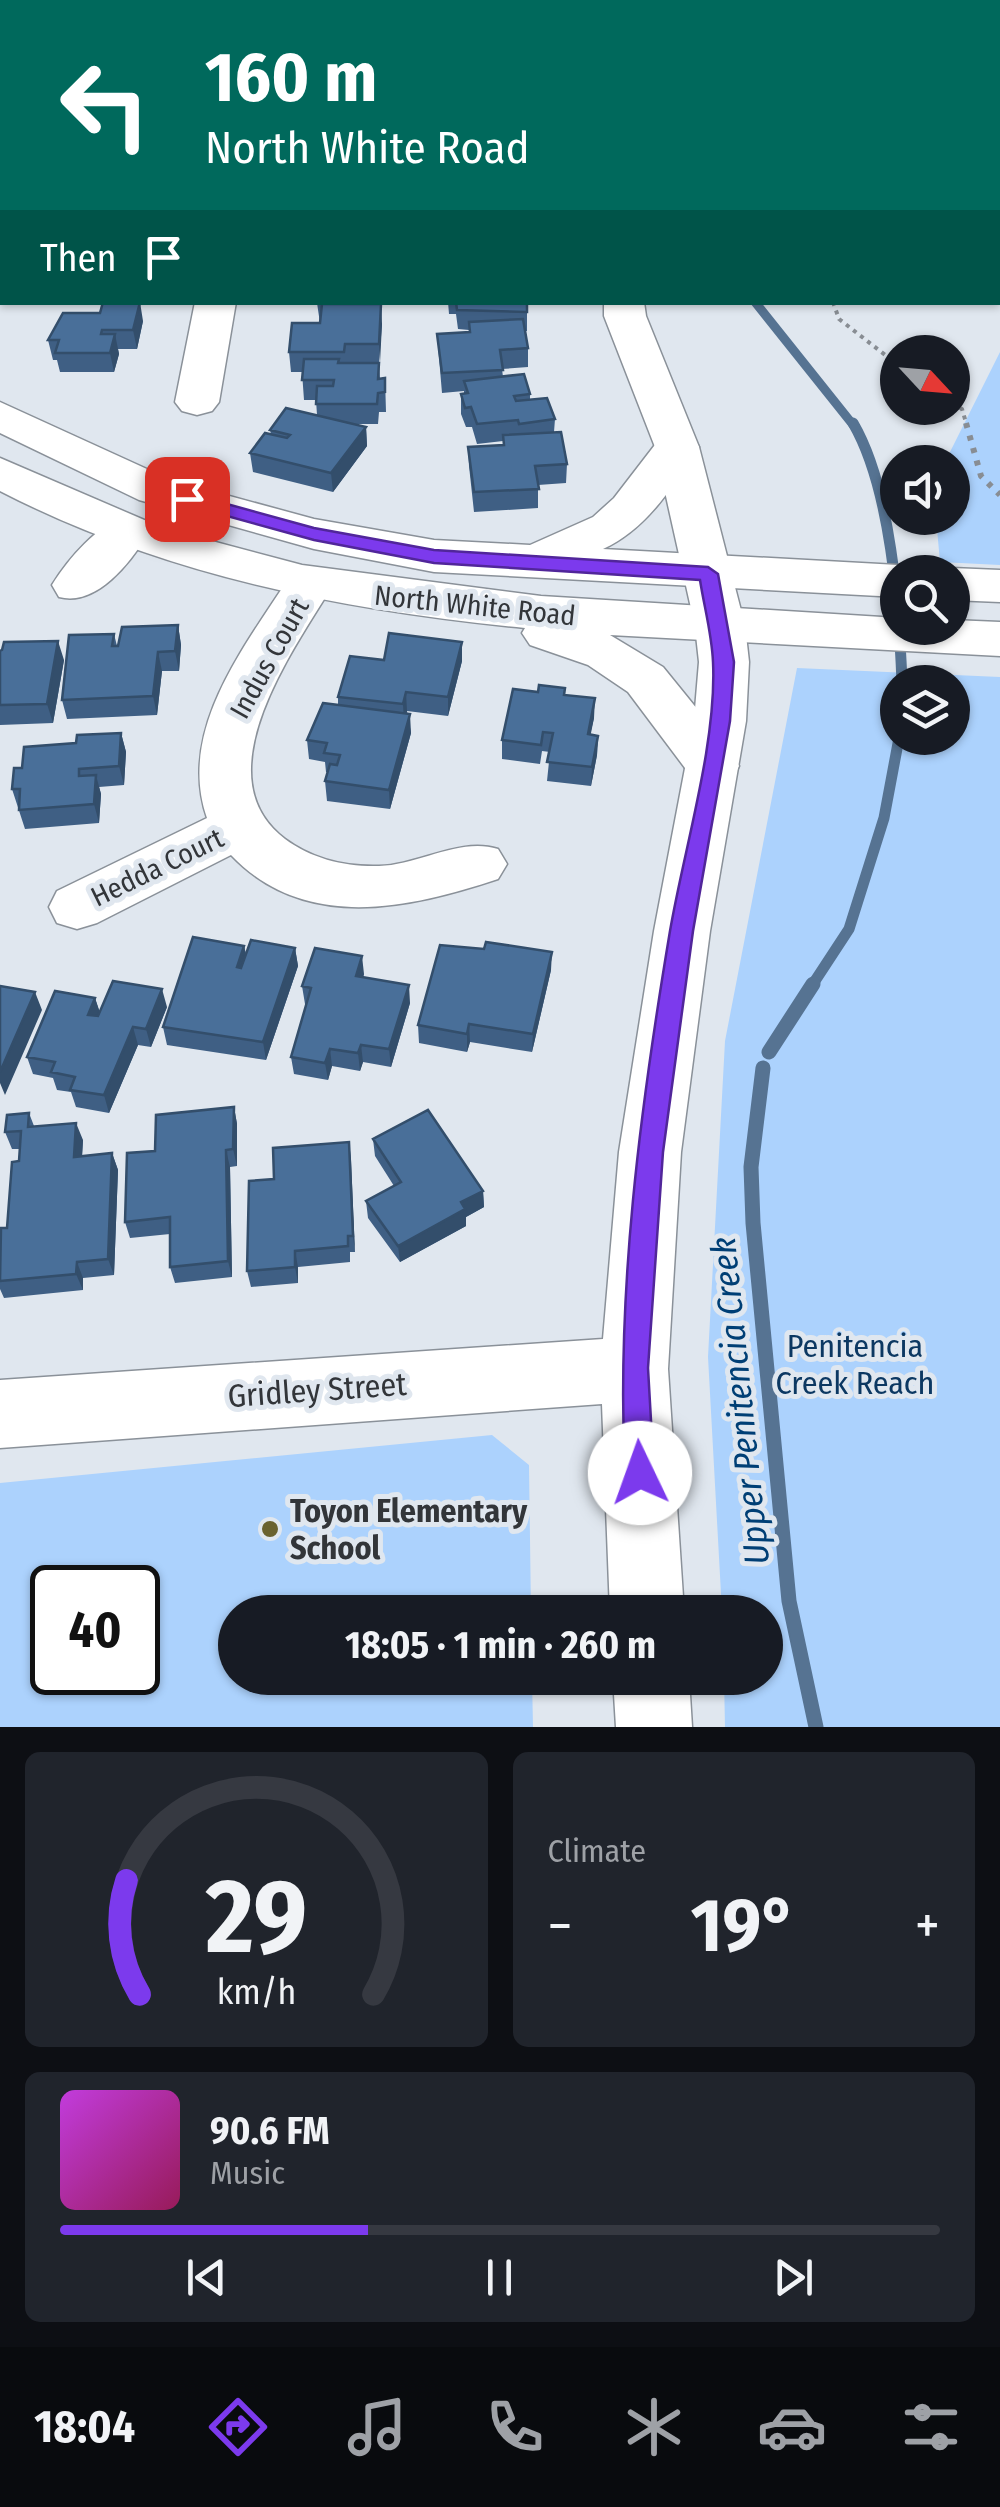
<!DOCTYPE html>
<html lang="en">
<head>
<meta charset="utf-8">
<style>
	body { margin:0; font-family:"Fira Sans Condensed",sans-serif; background:#20242c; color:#f1f3f6; height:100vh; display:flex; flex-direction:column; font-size:38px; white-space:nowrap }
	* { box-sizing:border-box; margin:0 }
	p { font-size:32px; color:#9ea1a6 }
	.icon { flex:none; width:55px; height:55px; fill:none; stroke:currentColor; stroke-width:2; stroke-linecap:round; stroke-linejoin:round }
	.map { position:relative; height:1727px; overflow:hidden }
	.details { display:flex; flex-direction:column; gap:25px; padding:25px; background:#0d0f14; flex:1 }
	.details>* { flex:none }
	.guide { position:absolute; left:0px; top:0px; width:1000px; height:305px; box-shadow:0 2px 8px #0004; background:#00695c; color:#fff; overflow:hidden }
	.needle { width:65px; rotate:116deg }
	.tools { position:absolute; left:880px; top:335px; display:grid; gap:20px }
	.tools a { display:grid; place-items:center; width:90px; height:90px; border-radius:50%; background:#171b24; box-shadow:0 2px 8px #0004; font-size:50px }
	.speed { position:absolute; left:30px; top:1565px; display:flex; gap:20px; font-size:50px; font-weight:700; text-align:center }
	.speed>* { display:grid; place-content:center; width:130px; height:130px; border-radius:50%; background:#171b24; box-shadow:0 2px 8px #0004; line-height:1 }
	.speed .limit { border:5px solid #111; border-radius:15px; background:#fff; color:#111 }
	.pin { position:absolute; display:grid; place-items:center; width:85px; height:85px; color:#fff; margin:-42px; border-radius:20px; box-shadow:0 5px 15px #0006 }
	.me { position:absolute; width:110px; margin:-55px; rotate:357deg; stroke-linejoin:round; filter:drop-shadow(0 0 8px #0008) }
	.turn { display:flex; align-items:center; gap:35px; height:210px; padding:0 40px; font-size:45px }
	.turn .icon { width:130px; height:130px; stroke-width:2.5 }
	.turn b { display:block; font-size:70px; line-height:85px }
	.then { display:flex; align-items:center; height:95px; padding:0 40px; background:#0003; gap:20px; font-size:38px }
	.big { font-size:75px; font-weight:700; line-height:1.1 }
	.details .card { flex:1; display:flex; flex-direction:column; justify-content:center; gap:15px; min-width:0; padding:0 35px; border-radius:15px; background:#20242c }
	.details .dial { align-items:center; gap:0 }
	.dial svg { height:260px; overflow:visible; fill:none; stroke:#363941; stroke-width:7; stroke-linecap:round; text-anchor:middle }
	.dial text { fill:#f1f3f6; stroke:none }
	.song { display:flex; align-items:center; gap:30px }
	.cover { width:120px; height:120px; border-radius:15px; background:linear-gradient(135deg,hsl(290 70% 55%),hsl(330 70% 35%)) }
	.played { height:10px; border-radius:5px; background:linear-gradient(90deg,#7c3aed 35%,#363941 35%) }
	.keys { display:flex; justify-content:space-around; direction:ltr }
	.heat { display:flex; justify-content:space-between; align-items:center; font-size:55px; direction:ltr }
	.details .tiles { flex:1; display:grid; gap:25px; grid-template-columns:1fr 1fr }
	.card:last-child { grid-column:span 2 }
	.trip { position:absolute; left:218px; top:1595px; width:565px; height:100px; border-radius:50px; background:#171b24; box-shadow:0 2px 8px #0004; font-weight:700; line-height:100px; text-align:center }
	.tabs { display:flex; height:160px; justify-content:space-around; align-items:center; background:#090b0e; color:#9ea1a6 }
	.tabs .icon { width:70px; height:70px }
	.tabs .on { color:#7c3aed }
	.tabs b { font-size:45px; color:#f1f3f6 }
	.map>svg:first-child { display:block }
	.green { fill:#acd2fd; fill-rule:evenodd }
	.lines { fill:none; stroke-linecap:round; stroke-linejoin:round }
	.stream-far2 { stroke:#567392; stroke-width:9 }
	.stream-far1 { stroke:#567392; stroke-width:11 }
	.stream { stroke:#567392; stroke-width:15 }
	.minor-casing { stroke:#8a9199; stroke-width:3 }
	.major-casing { stroke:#8a9199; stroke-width:3 }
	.path-far1 { stroke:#888d93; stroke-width:4; stroke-dasharray:4 5; stroke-linecap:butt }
	.path { stroke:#888d93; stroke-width:6; stroke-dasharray:5 8; stroke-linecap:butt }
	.minor { fill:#fff; fill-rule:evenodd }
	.major { fill:#fff; fill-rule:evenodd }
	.wall { fill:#3f5f84 }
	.shaded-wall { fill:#334e6b }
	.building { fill:#496f99; stroke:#334e6b; stroke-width:2.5 }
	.route { fill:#7c3aed; stroke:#51269a; stroke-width:2.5 }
	.poi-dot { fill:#6a622f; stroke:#e0e7ef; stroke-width:4 }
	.labels { text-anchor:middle; stroke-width:10; stroke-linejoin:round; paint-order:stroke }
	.street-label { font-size:28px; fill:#323539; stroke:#e0e7ef }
	.near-park-label { font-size:32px; fill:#0c3862; stroke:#e0e7ef }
	.near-street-label { font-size:32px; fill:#323539; stroke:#e0e7ef }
	.near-poi-label { font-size:32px; font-weight:bold; fill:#323539; stroke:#e0e7ef; text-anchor:start }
	.near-water-label { font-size:35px; font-style:italic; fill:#003f75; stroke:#e0e7ef }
</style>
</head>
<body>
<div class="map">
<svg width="1000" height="1727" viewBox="0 0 1000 1727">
	<rect width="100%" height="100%" fill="#e0e7ef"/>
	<path class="green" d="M1000 352V565L940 562 936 518H952V462H945Z
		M797 668 1000 677V1727H725L724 1678H765V1612H722L708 1357 725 1041ZM898 682H952V738H898Z
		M492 1435 529 1465 531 1612H235V1678H532L533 1727H0V1483ZM52 1588H138V1672H52Z"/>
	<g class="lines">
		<path class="stream-far2" d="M755 302 854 426"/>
		<path class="stream-far1" d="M853 423C891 488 899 607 902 682
			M811 987 849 929 884 818 899 738"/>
		<path class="stream" d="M769 1052 813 984
			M763 1068 751 1167 753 1223 789 1601 816 1727"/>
		<g class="minor-casing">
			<path id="minor" d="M668 0H702V2H669Z
				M0 35H2V55H0Z
				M0 206 2 207V230H0Z
				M195 302H236L219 402 212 411 197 415 182 411 175 402Z
				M604 302H644L646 316 699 447 745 626 749 662 746 721 710 931 681 1152 668 1369 684 1612H610L602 1404 0 1448V1380L603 1339 619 1152 654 931 694 721 699 662 695 626 655 447 604 316Z
				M127 516 143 520 150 531C131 562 97 607 59 597L52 585C68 559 98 524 127 516Z
				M309 569 326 573 333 585C294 649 201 776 285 839 312 859 346 867 379 866 419 865 460 837 498 849L507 864 498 879C410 908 305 933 231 855L97 923 77 929 57 923 49 907 57 891 207 818C176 729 247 644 292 573Z
				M613 1678H689L692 1727H616Z"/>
		</g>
		<g class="major-casing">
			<path id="major" d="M0 402 171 480 314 519 434 540 530 545 593 517 614 498 661 437 677 433 693 437 699 447C673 486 647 529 603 549L898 565 917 572H898V597L434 572 314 549 139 500 0 433Z
				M0 458 163 528 302 565 541 596 898 618V628H952V620L1000 622V656L610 635 663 667 732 752 739 766 732 780 713 786 694 780 628 692 588 665 530 645 522 633 525 628C342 610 165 576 0 491Z
				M952 568 1000 570V602L952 600V572H935Z"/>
		</g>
		<path class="path-far1" d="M833 302 839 319 898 365
			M952 404 962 409 967 426"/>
		<path class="path" d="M966 423 981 476 1000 495"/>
		<use href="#minor" class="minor"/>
		<use href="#major" class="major"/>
	</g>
	<path class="wall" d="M0 0H34V2H2Z
		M40 0H104L103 2H41Z
		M111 0H177V2H111Z
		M183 0H213V2H184Z
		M215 0H243V2H218Z
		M252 0H318L317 2H253Z
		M423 0H486V2H424Z
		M0 55H2V106H0Z
		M0 122H2V174H0Z
		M2 244V299H0V245Z
		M311 302H370L382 324 379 363 380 379 385 378 386 412H379L378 424H354L366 427 367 446 333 492 253 472 250 453 271 434 270 430 317 415 316 400H304L302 372H291L289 352 320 323 317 303Z
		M448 302H527V331H525L528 348V367L502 369 503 377 530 394V400L555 419 554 432 567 464 566 483 538 485V508L474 512 469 466 468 447 503 445V441L477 444 472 427H466L461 414V394H464V391L442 393 437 334 469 332V330L458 329 456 314H449Z
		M143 321 137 349H118L119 354 114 372H60L57 360H53L48 340Z
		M178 625 181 645 179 671H162L157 715 67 719 62 700 114 634 117 646Z
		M0 651 64 660 53 723 0 725Z
		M384 660 462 661 448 716 407 711 411 733 390 809 327 801 325 781 328 772H326L325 762 309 759 307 740 338 705V697Z
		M565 688V695L594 718 590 735 598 736 597 755 591 786 547 781 550 752 542 751 540 764 502 759V740L538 692Z
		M121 733 126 752 124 785 99 787 101 794 99 823 25 829 12 789 22 768 76 743Z
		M244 946 246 954 295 948 298 966 266 1060 167 1045 163 1027Z
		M551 970 532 1052 470 1042 467 1052 419 1043 418 1025Z
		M364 974 363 977 410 1003 391 1067 363 1062 360 1071 332 1066 328 1080 294 1074 291 1057 306 1004H305L302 986Z
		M95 998 100 1013 167 1007 151 1047 138 1045 109 1113 76 1107 71 1092 57 1090 53 1078 33 1074 27 1057Z
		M234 1107 237 1124V1166L230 1167 232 1277 175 1283 170 1267V1234L130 1238 125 1222 155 1151Z
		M29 1113 34 1126 83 1140 82 1156 112 1153 118 1170 114 1275 83 1278V1290L4 1298 0 1289V1240L7 1228 20 1149H12L5 1132Z
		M373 1139 483 1191 484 1207 466 1217V1226L400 1262 368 1218 366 1201 394 1186 375 1156Z
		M349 1142 355 1252H350V1262L298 1267V1283L251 1287 247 1271 274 1179Z"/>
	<path class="shaded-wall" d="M0 0H6L7 2H2V11H0Z
		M1000 24V40L998 42V25Z
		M140 302 143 321 137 349 133 330Z
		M381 304 382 324 380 363 379 344Z
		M115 334 119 354 114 372 110 353Z
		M366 427 367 446 333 492 331 473Z
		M178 625 181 645 179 671 175 651Z
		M58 641 64 660 53 723 47 704Z
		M462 642V661L448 716V697Z
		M158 652 162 671 157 715 153 696Z
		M406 692 407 711 404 724 403 704Z
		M595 698 594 718 587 753 588 734Z
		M410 714 411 733 390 809 389 790Z
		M121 733 126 752 124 785 119 766Z
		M598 736 597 755 591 786 592 767Z
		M96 775 101 794 99 823 94 804Z
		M244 946 248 964 240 985 237 967Z
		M295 948 298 966 266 1060 263 1042Z
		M552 952 551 970 532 1052 533 1034Z
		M362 956 364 974 358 994 356 976Z
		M409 985 410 1003 391 1067 389 1049Z
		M162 989 167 1007 151 1047 146 1029Z
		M35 992 42 1010 5 1095 0 1083V1072Z
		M95 998 101 1016 88 1015Z
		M469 1024 470 1042 467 1052V1034Z
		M133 1027 138 1045 109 1113 104 1095Z
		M361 1045 363 1062 360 1071 358 1053Z
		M330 1049 332 1066 328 1080 325 1063Z
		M234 1107 237 1124V1166L233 1149Z
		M76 1123 83 1140 81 1174 74 1157Z
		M349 1142 351 1159 355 1252 353 1236Z
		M226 1150 230 1167 232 1277 228 1261Z
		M112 1153 118 1170 114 1275 108 1259Z
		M483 1191 484 1207 466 1217V1226L400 1262 398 1246 461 1202Z
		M295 1251 298 1267V1283L295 1267Z
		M77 1262 83 1278V1290L76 1274Z"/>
	<path class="building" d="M439 0H479L478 2Z
		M543 0H601V2H542Z
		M998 4 1000 5V24L998 25Z
		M0 55H2V87H0Z
		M0 122H2V155H0Z
		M2 244V279H0V245Z
		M103 302H140L133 330H102L101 334H115L110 353H55L59 340H48L63 313H100Z
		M456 302H527V312L457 310Z
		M322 304H381L379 344H345L344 352H289L292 323H320Z
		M523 319 528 348 500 350 503 370 442 373 437 334 470 332 469 322Z
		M304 359H339L338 363H379L378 379 385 378V392L378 393 377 404H316L317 386H333L334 380H302Z
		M524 374 530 394 514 396 516 401 547 398 555 419 519 424 518 420 477 424 471 407 465 408 461 394 468 393 464 381Z
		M286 408 366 427 331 473 250 453 265 433 287 438 290 435 270 430Z
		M561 432 567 464 535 466 539 489 474 492 468 447 504 445 503 435Z
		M178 625 175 651 158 652 153 696 62 700 69 635 114 634 112 646H118L122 627Z
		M389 633 462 642 448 697 406 692 403 704 338 697 350 656 384 660Z
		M58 641 47 704 0 705V651L2 650 4 642Z
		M539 685 565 688 564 695 595 698 588 734 598 736 592 767 547 762 553 733 543 732 541 745 502 740 513 689 538 692Z
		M323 703 410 714 389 790 325 781 330 764 337 765 340 755 324 753 327 743 307 740Z
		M121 733 119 766 79 769V776L96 775 94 804 19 810 20 789H12L14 768H22L24 747 76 743 77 735Z
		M193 937 244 946 237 967 241 968 251 940 295 948 263 1042 163 1027Z
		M486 942 552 952 533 1034 469 1024 467 1034 418 1025 440 945 484 949Z
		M315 948 362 956 356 976 409 985 389 1049 361 1045 358 1053 330 1049 325 1063 291 1057 311 988 302 986Z
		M113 981 162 989 146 1029 133 1027 104 1095 70 1090 75 1077 51 1072 55 1062 27 1057 55 991 95 998 88 1015 98 1016Z
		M0 986 35 992 0 1072Z
		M234 1107 233 1149 226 1150 228 1261 170 1267V1217L125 1222 127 1153 155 1151 156 1115Z
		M428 1110 483 1191 461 1202 465 1209 398 1246 366 1201 401 1182 373 1139Z
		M29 1113 28 1127 76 1123 74 1157 112 1153 108 1259 77 1262 76 1274 0 1281 1 1228H7L12 1162 19 1161 21 1131 5 1132 7 1115Z
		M349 1142 353 1236H348V1246L295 1251V1267L247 1271 249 1181 274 1179 273 1148Z"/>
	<path class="route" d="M187 493 314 528 434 550 708 567 718 574 734 662 730 721 693 931 663 1152 648 1368 654 1473 650 1483 640 1487 629 1483 625 1473C616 1292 640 1110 670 931 684 849 717 743 713 662 712 635 704 606 700 580L434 563 314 540 180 503 177 499Z"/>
	<circle class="poi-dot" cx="270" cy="1529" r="10"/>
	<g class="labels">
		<g class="street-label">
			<text transform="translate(475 605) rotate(6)" y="10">North White Road</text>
			<text transform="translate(269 658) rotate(-61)" y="10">Indus Court</text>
			<text transform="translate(157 867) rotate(-26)" y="10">Hedda Court</text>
		</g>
		<g class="near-park-label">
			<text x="855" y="1357">Penitencia<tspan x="855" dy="37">Creek Reach</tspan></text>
		</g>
		<g class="near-street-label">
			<text transform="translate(317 1390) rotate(-4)" y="11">Gridley Street</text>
		</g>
		<g class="near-poi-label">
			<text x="290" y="1522">Toyon Elementary<tspan x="290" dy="37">School</tspan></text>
		</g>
		<g class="near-water-label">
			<text transform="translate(740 1401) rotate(-96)" y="12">Upper Penitencia Creek</text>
		</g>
	</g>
</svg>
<div class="tools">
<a><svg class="needle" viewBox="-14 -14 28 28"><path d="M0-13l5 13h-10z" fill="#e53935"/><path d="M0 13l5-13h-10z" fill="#9ea1a6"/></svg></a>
<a><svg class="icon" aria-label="sound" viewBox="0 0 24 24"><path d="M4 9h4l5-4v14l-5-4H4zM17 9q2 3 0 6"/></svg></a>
<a><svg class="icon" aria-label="search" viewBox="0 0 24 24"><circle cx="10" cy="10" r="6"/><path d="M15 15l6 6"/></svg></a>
<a><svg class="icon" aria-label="layers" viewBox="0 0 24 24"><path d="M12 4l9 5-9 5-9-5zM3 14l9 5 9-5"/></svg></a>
</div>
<div class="speed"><div class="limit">40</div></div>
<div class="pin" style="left:187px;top:499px;background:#d93025"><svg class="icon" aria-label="arrive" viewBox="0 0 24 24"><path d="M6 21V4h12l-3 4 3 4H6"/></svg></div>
<svg class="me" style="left:640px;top:1473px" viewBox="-20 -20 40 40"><circle r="19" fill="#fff"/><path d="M0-13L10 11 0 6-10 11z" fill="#7c3aed"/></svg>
<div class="trip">18:05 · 1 min · 260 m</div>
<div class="guide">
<div class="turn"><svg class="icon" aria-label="left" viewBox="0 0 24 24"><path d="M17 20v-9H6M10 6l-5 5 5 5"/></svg><div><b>160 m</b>North White Road</div></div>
<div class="then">Then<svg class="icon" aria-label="arrive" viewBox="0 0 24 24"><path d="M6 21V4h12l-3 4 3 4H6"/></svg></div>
</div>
</div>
<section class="details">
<div class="tiles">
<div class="card dial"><svg viewBox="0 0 100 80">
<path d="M14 69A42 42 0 1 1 86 69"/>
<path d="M14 69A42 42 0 0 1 10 34" stroke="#7c3aed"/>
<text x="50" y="56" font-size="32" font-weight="700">29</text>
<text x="50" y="72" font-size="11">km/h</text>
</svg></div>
<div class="card"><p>Climate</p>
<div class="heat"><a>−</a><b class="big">19°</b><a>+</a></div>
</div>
<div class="card">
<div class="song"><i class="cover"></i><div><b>90.6 FM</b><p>Music</p></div></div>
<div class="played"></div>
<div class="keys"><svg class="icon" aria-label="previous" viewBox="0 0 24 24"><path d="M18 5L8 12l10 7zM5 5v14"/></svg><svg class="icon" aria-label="pause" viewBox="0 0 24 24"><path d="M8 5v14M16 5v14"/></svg><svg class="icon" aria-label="next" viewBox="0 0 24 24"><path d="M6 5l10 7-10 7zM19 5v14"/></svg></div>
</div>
</div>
</section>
<nav class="tabs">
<b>18:04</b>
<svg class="icon on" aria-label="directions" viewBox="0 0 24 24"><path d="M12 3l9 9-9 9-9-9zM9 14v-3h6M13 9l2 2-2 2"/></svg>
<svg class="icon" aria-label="music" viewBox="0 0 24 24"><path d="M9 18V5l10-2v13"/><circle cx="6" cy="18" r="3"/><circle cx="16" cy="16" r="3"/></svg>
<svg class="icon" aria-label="phone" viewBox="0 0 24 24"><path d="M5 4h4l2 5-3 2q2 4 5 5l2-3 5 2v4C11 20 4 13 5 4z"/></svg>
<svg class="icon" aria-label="climate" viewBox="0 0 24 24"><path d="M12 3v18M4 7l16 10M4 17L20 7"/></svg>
<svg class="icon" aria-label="car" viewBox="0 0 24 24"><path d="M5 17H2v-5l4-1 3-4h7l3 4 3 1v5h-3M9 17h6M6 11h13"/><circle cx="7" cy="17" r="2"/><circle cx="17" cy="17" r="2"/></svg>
<svg class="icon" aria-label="filters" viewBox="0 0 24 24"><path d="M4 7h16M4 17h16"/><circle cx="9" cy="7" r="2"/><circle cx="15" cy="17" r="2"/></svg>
</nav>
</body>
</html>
